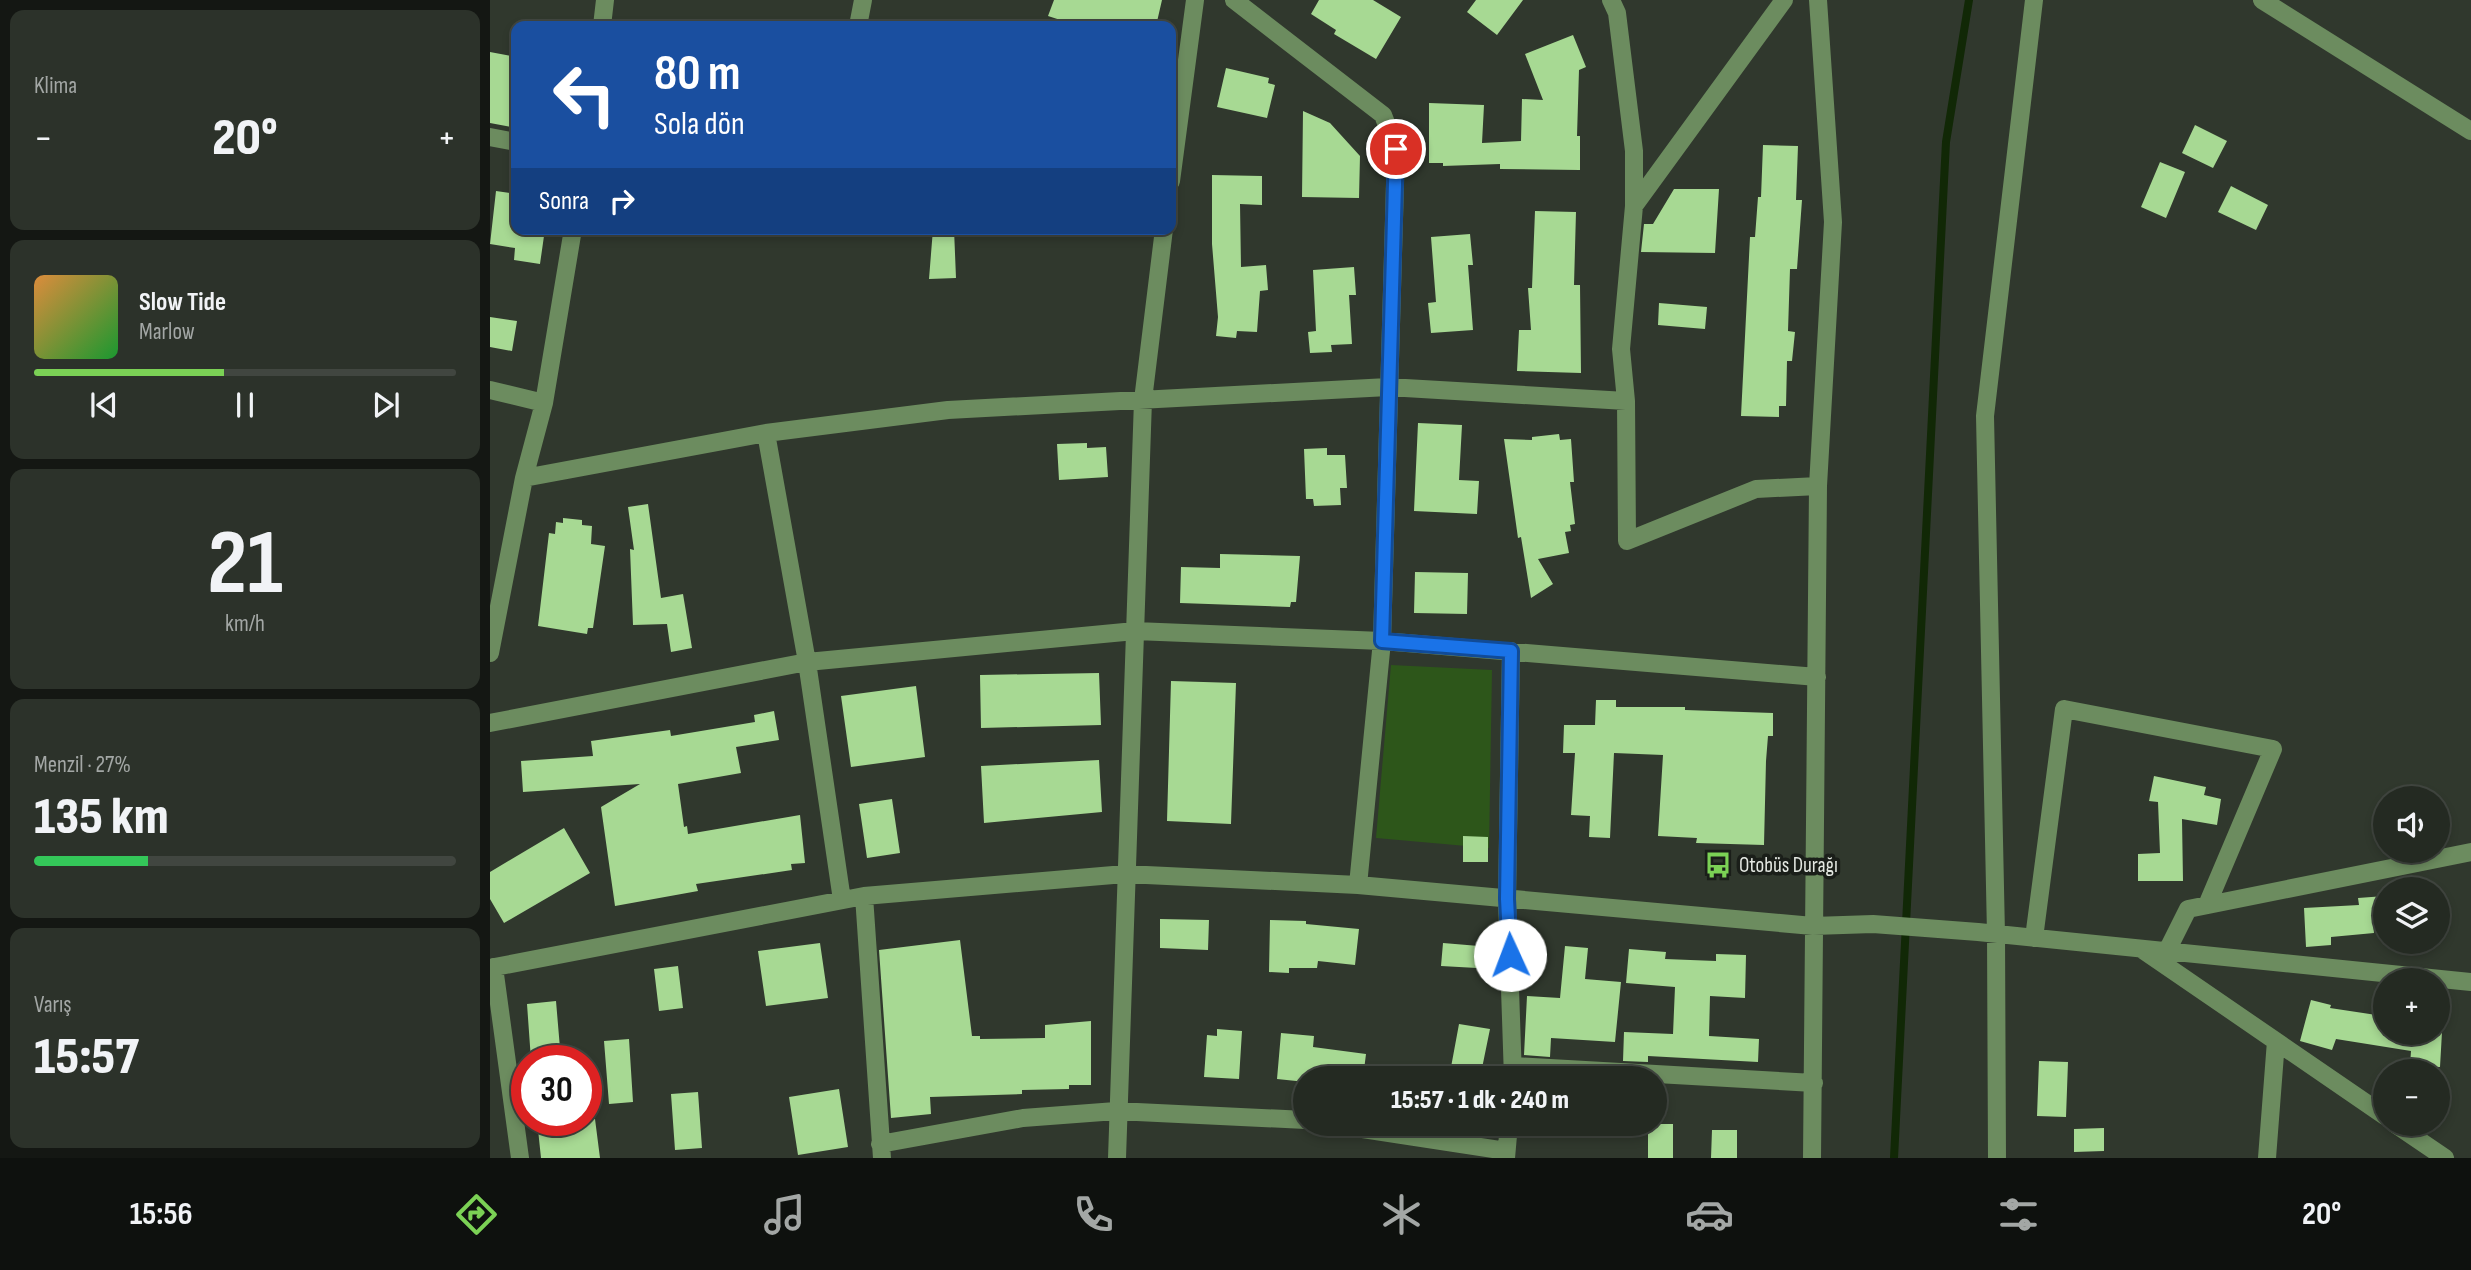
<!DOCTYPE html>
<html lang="tr">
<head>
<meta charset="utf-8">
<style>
	body { margin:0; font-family:"Sofia Sans Condensed",sans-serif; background:#2c322a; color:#f1f3f6; height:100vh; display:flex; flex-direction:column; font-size:26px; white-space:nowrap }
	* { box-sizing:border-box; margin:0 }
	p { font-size:23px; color:#a3a7a5 }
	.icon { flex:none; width:38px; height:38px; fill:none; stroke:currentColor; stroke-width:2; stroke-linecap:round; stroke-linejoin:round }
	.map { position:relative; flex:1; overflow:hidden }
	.side { display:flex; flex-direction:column; gap:10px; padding:10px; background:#141713; width:490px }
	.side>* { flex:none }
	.banner { position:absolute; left:21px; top:21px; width:665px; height:214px; border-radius:14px; box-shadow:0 4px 10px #0003,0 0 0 2px #414640; background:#1a4fa0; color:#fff; overflow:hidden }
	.buttons { position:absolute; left:1883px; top:786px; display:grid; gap:14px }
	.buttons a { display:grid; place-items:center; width:77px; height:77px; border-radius:50%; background:#242a22; box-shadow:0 4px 10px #0003,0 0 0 2px #414640; font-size:35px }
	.speed { position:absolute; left:21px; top:1045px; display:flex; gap:14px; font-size:35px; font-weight:700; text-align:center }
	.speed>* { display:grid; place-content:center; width:91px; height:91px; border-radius:50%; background:#242a22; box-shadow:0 4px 10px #0003,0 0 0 2px #414640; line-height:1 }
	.speed .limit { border:10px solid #d22; background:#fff; color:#111 }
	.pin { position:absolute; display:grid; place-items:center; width:60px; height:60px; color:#fff; margin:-30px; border:4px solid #fff; border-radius:50%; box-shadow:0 2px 7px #0007 }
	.me { position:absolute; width:77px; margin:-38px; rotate:358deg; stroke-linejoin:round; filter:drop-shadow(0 0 5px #0008) }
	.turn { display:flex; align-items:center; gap:24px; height:147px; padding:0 28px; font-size:32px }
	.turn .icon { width:91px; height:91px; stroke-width:2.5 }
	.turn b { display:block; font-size:49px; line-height:60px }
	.then { display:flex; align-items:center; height:66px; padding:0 28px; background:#0003; gap:14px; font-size:26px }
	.big { font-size:52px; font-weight:800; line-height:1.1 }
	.side .tile { flex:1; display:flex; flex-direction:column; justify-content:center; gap:10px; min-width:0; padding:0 24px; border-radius:14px; background:#2c322a }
	.side .dial { align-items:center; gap:0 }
	.dial b { font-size:91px; line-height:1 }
	.song { display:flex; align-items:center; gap:21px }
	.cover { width:84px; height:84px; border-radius:10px; background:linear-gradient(135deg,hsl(30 70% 55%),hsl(130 70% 35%)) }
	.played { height:7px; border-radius:4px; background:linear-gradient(90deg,#7bd155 45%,#414640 45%) }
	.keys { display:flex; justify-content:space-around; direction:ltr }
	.heat { display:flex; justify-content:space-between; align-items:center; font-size:38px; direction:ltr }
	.charge { height:10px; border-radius:5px; background:linear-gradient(90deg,#34c759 27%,#414640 0) }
	.trip { position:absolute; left:803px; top:1066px; width:374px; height:70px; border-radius:35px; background:#242a22; box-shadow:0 4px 10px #0003,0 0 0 2px #414640; font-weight:800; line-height:70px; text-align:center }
	.menu { display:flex; height:112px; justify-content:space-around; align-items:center; background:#0e110e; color:#a3a7a5 }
	.menu .icon { width:49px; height:49px }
	.menu .current { color:#7bd155 }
	.menu b { font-size:32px; color:#f1f3f6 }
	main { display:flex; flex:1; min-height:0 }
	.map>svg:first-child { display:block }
	.green { fill:#2d561a }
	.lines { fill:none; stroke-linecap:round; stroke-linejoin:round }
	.stream { stroke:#112806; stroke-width:8 }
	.building { fill:#a7d993 }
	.minor { stroke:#6c8c5f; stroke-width:18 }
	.route-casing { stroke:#114b97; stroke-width:18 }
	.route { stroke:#1a73e8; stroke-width:12 }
	.labels { text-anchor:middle; stroke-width:7; stroke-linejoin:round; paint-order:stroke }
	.poi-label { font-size:21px; fill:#e4e8e2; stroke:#1a1e19; text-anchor:start }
</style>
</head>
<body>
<main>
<section class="side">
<div class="tile"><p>Klima</p>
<div class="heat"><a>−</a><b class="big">20°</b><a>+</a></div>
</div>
<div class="tile">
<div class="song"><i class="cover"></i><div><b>Slow Tide</b><p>Marlow</p></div></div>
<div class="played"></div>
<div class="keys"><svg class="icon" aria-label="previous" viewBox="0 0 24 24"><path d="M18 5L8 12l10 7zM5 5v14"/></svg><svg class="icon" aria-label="pause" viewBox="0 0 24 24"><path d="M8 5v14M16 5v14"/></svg><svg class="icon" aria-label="next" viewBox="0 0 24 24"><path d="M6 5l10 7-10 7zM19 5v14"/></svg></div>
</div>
<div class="tile dial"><b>21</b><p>km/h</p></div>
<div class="tile"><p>Menzil · 27%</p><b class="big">135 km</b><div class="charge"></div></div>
<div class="tile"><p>Varış</p><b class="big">15:57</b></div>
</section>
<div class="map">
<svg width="1981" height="1158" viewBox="0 0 1981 1158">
	<rect width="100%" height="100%" fill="#30382d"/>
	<path class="green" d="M901 665 1002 670 999 848 886 838Z"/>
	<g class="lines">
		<path class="stream" d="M1404 1158 1456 142 1479 0"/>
	</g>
	<path class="building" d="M564 0H672L666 26H589L558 16Z
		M829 0H883L911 17 886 59 844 34 846 30 821 14Z
		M986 0H1033L1007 35 977 12Z
		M1083 35 1096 67 1089 70 1087 136H1090V170L1010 169V164L953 166V163H939V103L994 105 992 143 1031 141 1032 99 1053 100 1035 54Z
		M0 52 26 57V128L0 123Z
		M736 68 779 78 778 83 785 85 777 118 727 107Z
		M813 111 840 123 870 156 869 198 812 197Z
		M1705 125 1737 141 1723 168 1692 153Z
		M1273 145 1308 146 1306 200H1312L1307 269H1300L1298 331 1305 332 1302 361H1297L1296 406H1289V417L1251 416 1260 237H1265L1268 197H1271Z
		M1670 162 1695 172 1676 218 1651 207Z
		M722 175 772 176V205L750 204 751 267 776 265 778 290 770 291 767 332 747 331 746 338 726 336 728 317 722 244Z
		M1741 186 1778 205 1766 230 1728 212Z
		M1184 189H1229L1225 253 1151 252 1154 224H1163Z
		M6 191 26 194 23 229H55L50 264 24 260 25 248 0 244Z
		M1045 211 1086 212 1084 285H1090L1091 373 1027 371 1029 330H1041L1038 288H1042Z
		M443 229H464L466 278 439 279Z
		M980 234 983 265H978L983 330 941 333 938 303 946 302 941 237Z
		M864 267 866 295H859L862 344 841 345 842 352 820 353 818 332 826 331 823 270Z
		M1169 303 1217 307 1215 329 1168 325Z
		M0 317 27 321 22 351 0 347Z
		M928 423 972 425 969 480 989 481 987 514 924 511Z
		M1069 434 1070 440 1081 439 1084 482H1080L1085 524 1080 525 1081 531 1075 532 1079 553 1048 559 1063 584 1041 598 1031 537 1028 538 1014 439 1042 440V437Z
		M597 443V448L616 447 618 477 569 480 567 444Z
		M837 448V455H855L857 488H850L851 505 824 506 823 499H816L814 449Z
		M158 504 171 598 193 594 202 648 181 652 177 624 143 625 140 549 144 550 138 507Z
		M73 518 92 520V525L102 526 101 544 115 546 103 628H98L97 634 48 626 59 533 65 534 66 522 73 523Z
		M730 554 810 556 806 602H801L800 607 690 603 691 567 730 568Z
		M925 572 978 573 977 614 924 613Z
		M609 673 611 725 491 728 490 675Z
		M681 681 746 683 741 824 677 821Z
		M426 686 435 757 361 767 351 696Z
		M1106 700H1126V707H1195V710L1283 713V736H1278L1276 761 1274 845 1206 843 1207 838 1168 836 1173 755 1124 753 1120 838 1099 837 1100 816 1081 815 1085 753H1073L1074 725H1105Z
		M284 711 289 740 246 747 251 773 188 784 194 827 197 826 198 834 310 815 315 863 301 864 302 870 206 884 208 891 125 906 111 807 150 784 33 792 31 761 103 756 101 741 180 730 181 736 265 722 264 715Z
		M609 760 612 812 494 823 491 766Z
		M1664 776 1716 787 1714 795 1731 799 1727 825 1692 819 1693 881H1648V854L1670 853 1668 802 1659 801Z
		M402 799 410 853 377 858 369 804Z
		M74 828 100 873 14 923 0 899V872Z
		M973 836 998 837V862H973Z
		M1895 896V922L1883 923 1884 933 1841 937V945L1816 947 1814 908 1869 905 1868 898Z
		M670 919 719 920 718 950 670 948Z
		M780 920 816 921V924L869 929 865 965 828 961 827 968H799V973L779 972Z
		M470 940 482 1036H490V1039L555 1038V1025L601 1021V1085H579V1089L532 1090V1094L440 1097 441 1114 401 1118 389 950Z
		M330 943 338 998 276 1006 268 951Z
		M953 943 989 946 987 968 951 966Z
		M1075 946 1098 948 1095 979 1131 982 1125 1042 1061 1038 1060 1057 1034 1055 1037 996 1070 998Z
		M1139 949 1176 952 1175 959 1226 961V954L1256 955 1255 998 1220 996 1219 1036 1269 1039 1268 1062 1158 1056V1062L1133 1061 1134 1032 1183 1034 1185 987 1136 983Z
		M188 966 193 1008 169 1011 164 969Z
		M1821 1000 1841 1005 1840 1008 1893 1016 1890 1032H1952L1950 1067 1920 1066 1921 1051 1846 1039 1842 1050 1810 1041Z
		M66 1001 71 1060H41L37 1004Z
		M969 1024 1000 1029 990 1078H959Z
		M727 1029 752 1031 749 1079 714 1077 717 1035 727 1036Z
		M791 1033 824 1036 823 1047 876 1054 873 1078H816V1082L787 1079Z
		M139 1039 143 1102 119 1104 114 1041Z
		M1549 1061 1578 1062 1576 1117 1547 1116Z
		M349 1089 358 1147 308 1155 299 1097Z
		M208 1092 212 1148 185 1150 181 1094Z
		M105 1119 110 1158H51L47 1120H78V1123Z
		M1158 1124H1183V1158H1158Z
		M1614 1128V1151L1584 1152V1129Z
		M1222 1130H1247V1158H1221Z"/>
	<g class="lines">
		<path class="minor" d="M744 0 893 115 906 149 892 641 868 885
			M1121 0 1127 13 1144 151V206L1131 349 1136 401 1137 541 1266 489 1328 486
			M1772 0 1981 131
			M112 26 115 0
			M368 26 373 0
			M0 137 26 142
			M681 181 705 0
			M1144 206 1294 0
			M0 390 54 403
			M276 433 317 662 352 900
			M34 478 276 433 458 410 898 387 1136 401
			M1021 651 1017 899 1023 1078
			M0 653 34 478 54 403 83 229
			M0 723 317 662 645 631 892 641 1327 677
			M374 896 392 1158
			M1544 938 1574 709 1783 749 1717 905
			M1653 950 1895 1116
			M1677 951 1698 909 1981 852
			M4 967 30 1158
			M0 968 374 896 635 874 868 885 1323 926 1383 924 1488 932 1981 982
			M1024 1066 1324 1083
			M840 1124 1016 1151
			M1905 1124 1955 1158
			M390 1144 533 1118 626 1111 816 1120
			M627 1158 653 400 674 229
			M1016 1158 1019 1124
			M1322 1158 1328 486 1343 222 1328 0
			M1507 1158 1506 934 1495 416 1544 0
			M1777 1158 1786 1041"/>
	</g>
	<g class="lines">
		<g class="route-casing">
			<path id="route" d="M906 149 892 641 1021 651 1017 899 1020 955"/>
		</g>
		<use href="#route" class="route"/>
	</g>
	<defs>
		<g id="bus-bare" transform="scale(2.1)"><path d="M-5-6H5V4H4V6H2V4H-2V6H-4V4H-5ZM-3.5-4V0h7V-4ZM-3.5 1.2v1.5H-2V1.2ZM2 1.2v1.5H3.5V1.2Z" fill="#7bd155" stroke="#1a1e19" stroke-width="2.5" paint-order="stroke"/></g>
	</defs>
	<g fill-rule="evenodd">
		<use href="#bus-bare" x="1228" y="865"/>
	</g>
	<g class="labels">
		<g class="poi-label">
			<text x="1249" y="872">Otobüs Durağı</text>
		</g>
	</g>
</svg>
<div class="buttons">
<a><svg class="icon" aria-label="sound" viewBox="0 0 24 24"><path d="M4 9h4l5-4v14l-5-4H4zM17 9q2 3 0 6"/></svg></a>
<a><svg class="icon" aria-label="layers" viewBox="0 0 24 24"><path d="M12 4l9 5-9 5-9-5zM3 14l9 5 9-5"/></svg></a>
<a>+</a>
<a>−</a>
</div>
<div class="speed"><div class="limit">30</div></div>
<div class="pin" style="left:906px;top:149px;background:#d93025"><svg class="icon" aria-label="arrive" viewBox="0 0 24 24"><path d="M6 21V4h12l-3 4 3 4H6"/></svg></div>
<svg class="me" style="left:1020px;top:955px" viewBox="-20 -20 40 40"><circle r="19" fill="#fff"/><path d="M0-13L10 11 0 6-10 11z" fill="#1a73e8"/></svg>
<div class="trip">15:57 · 1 dk · 240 m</div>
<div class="banner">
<div class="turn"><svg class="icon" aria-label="left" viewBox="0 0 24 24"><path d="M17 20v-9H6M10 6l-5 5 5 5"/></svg><div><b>80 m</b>Sola dön</div></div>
<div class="then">Sonra<svg class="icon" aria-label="right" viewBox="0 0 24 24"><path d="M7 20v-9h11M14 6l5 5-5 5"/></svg></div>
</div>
</div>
</main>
<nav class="menu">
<b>15:56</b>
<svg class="icon current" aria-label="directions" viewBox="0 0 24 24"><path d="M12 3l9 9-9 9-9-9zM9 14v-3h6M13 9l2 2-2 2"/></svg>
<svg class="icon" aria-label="music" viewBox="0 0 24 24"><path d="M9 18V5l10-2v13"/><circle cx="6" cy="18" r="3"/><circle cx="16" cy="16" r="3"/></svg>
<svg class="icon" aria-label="phone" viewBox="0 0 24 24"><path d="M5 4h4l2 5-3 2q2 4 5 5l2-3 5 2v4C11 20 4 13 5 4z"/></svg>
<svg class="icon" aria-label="climate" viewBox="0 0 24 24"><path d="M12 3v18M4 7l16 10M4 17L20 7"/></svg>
<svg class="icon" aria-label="car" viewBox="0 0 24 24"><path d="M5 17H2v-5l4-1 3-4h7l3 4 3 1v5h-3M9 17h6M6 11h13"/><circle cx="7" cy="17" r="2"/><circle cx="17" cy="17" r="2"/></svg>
<svg class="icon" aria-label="filters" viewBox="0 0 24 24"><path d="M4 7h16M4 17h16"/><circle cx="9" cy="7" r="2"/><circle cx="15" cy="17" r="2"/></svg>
<b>20°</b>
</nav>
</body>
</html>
